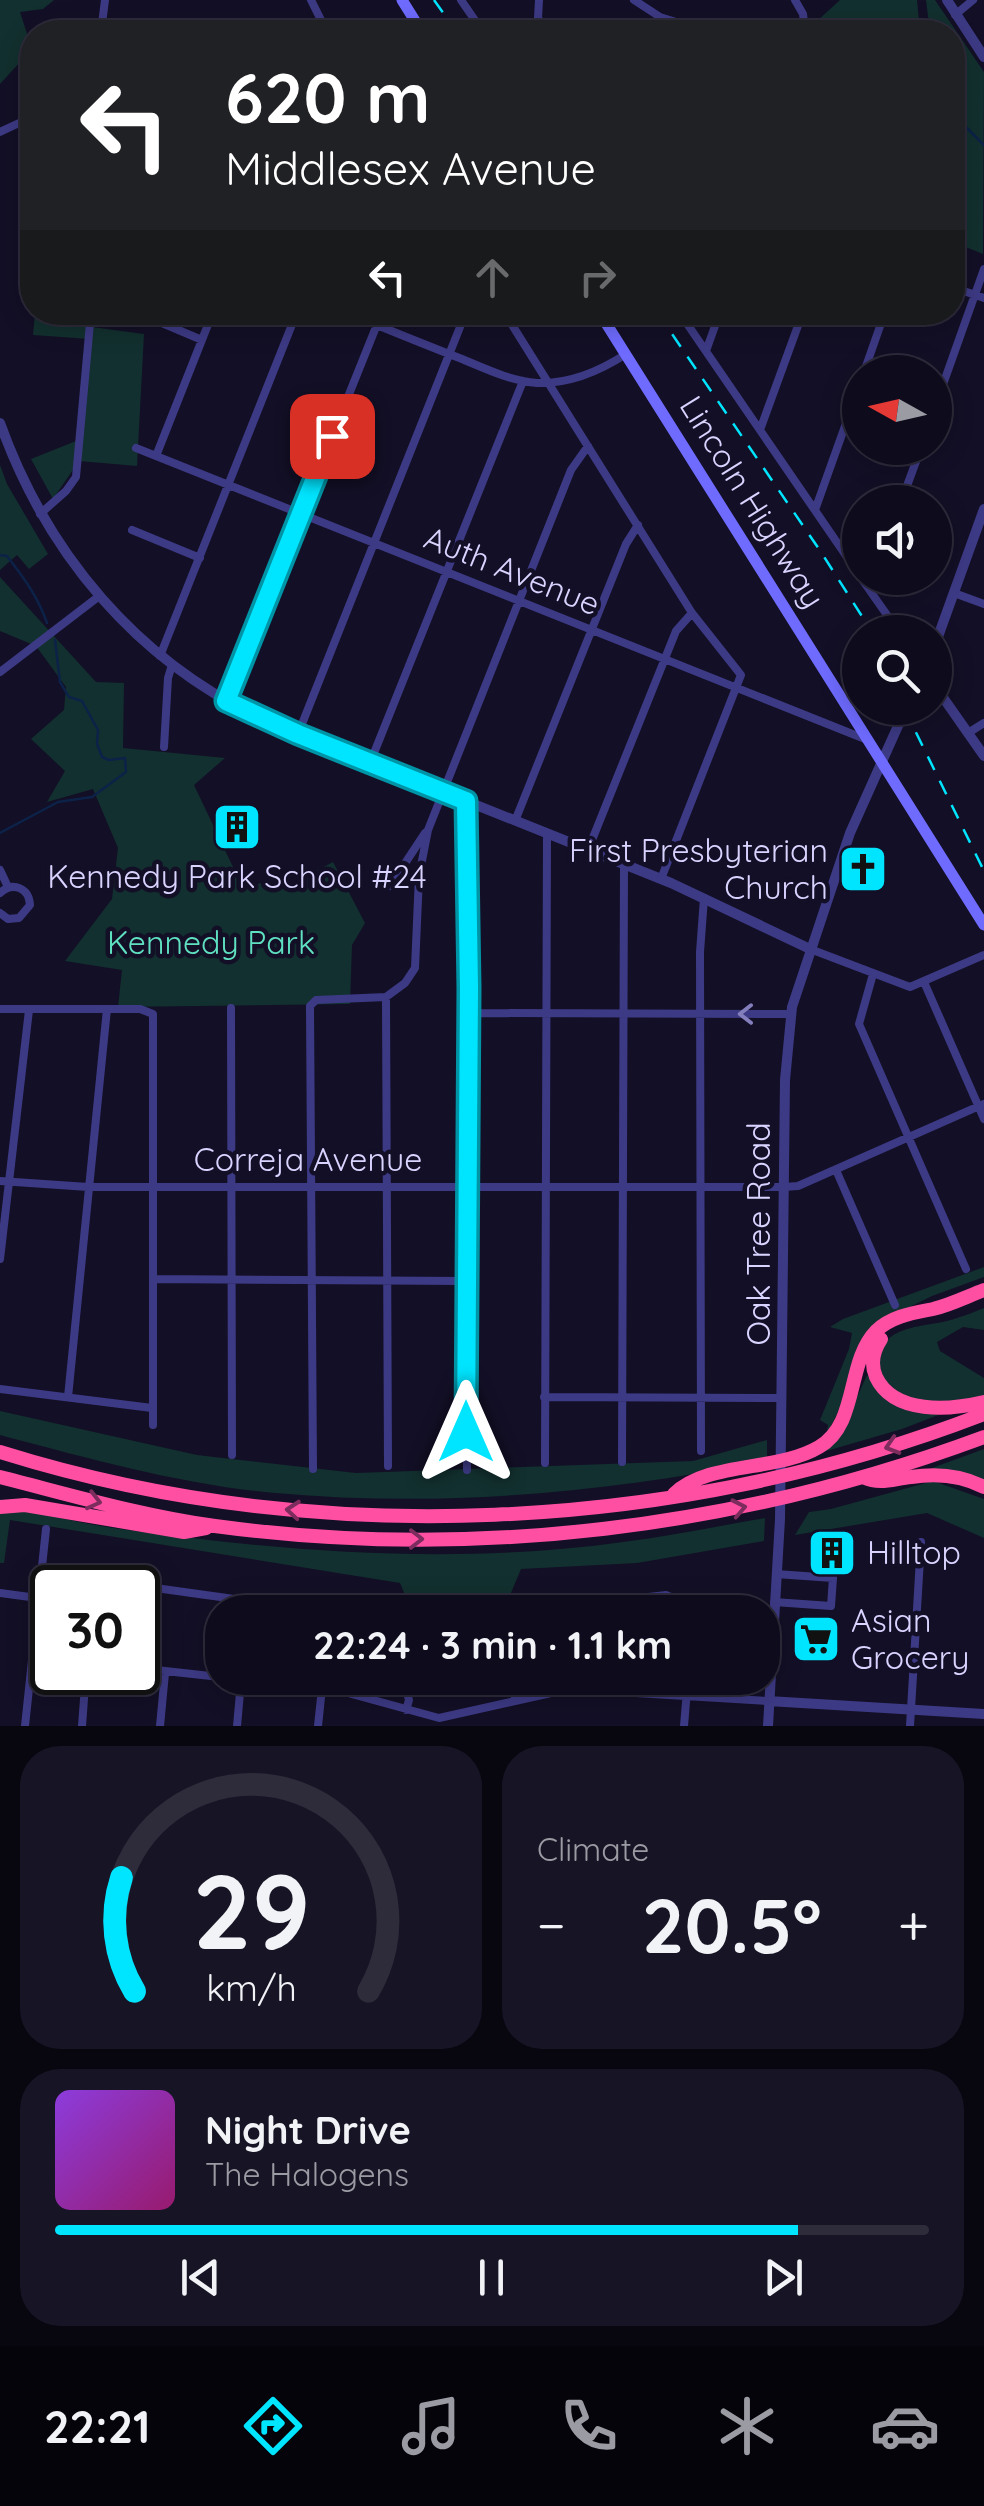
<!DOCTYPE html>
<html lang="en">
<head>
<meta charset="utf-8">
<style>
	body { margin:0; font-family:Quicksand,sans-serif; background:#171425; color:#f1f3f6; height:100vh; display:flex; flex-direction:column; font-size:38px; white-space:nowrap }
	* { box-sizing:border-box; margin:0 }
	p { font-size:32px; color:#9b9ba3 }
	.icon { flex:none; width:55px; height:55px; fill:none; stroke:currentColor; stroke-width:2; stroke-linecap:round; stroke-linejoin:round }
	.map { position:relative; height:1726px; overflow:hidden }
	.sheet { display:flex; flex-direction:column; gap:20px; padding:20px; background:#08060f; flex:1 }
	.sheet>* { flex:none }
	.guide { position:absolute; left:20px; top:20px; width:945px; height:305px; border-radius:40px; box-shadow:0 5px 25px #0003,0 0 0 2px #2e2b3b; background:#202124; color:#fff; overflow:hidden }
	.needle { width:65px; rotate:278deg }
	.tools { position:absolute; left:842px; top:355px; display:grid; gap:20px }
	.tools a { display:grid; place-items:center; width:110px; height:110px; border-radius:50%; background:#0e0b1c; box-shadow:0 5px 25px #0003,0 0 0 2px #2e2b3b; font-size:50px }
	.speed { position:absolute; left:30px; top:1565px; display:flex; gap:20px; font-size:50px; font-weight:700; text-align:center }
	.speed>* { display:grid; place-content:center; width:130px; height:130px; border-radius:50%; background:#0e0b1c; box-shadow:0 5px 25px #0003,0 0 0 2px #2e2b3b; line-height:1 }
	.speed .limit { border:5px solid #111; border-radius:15px; background:#fff; color:#111 }
	.pin { position:absolute; display:grid; place-items:center; width:85px; height:85px; color:#fff; margin:-42px; border-radius:20px; box-shadow:0 5px 15px #0006 }
	.me { position:absolute; width:110px; margin:-55px; rotate:0deg; stroke-linejoin:round; filter:drop-shadow(0 0 8px #0008) }
	.turn { display:flex; align-items:center; gap:35px; height:210px; padding:0 40px; font-size:45px }
	.turn .icon { width:130px; height:130px; stroke-width:2.5 }
	.turn b { display:block; font-size:70px; line-height:85px }
	.lanes { display:flex; align-items:center; height:95px; padding:0 40px; background:#0003; justify-content:center; gap:50px; direction:ltr }
	.lanes .off { opacity:.35 }
	.big { font-size:75px; font-weight:700; line-height:1.1 }
	.sheet .card { flex:1; display:flex; flex-direction:column; justify-content:center; gap:15px; min-width:0; padding:0 35px; border-radius:40px; background:#171425 }
	.sheet .dial { align-items:center; gap:0 }
	.dial svg { height:260px; overflow:visible; fill:none; stroke:#2e2b3b; stroke-width:7; stroke-linecap:round; text-anchor:middle }
	.dial text { fill:#f1f3f6; stroke:none }
	.song { display:flex; align-items:center; gap:30px }
	.cover { width:120px; height:120px; border-radius:15px; background:linear-gradient(135deg,hsl(270 70% 55%),hsl(320 70% 35%)) }
	.played { height:10px; border-radius:5px; background:linear-gradient(90deg,#00e5ff 85%,#2e2b3b 85%) }
	.keys { display:flex; justify-content:space-around; direction:ltr }
	.heat { display:flex; justify-content:space-between; align-items:center; font-size:55px; direction:ltr }
	.sheet .tiles { flex:1; display:grid; gap:20px; grid-template-columns:1fr 1fr }
	.card:last-child { grid-column:span 2 }
	.trip { position:absolute; left:205px; top:1595px; width:575px; height:100px; border-radius:40px; background:#0e0b1c; box-shadow:0 5px 25px #0003,0 0 0 2px #2e2b3b; font-weight:700; line-height:100px; text-align:center }
	.menu { display:flex; height:160px; justify-content:space-around; align-items:center; background:#06040b; color:#9b9ba3 }
	.menu .icon { width:70px; height:70px }
	.menu .current { color:#00e5ff }
	.menu b { font-size:45px; color:#f1f3f6 }
	.map>svg:first-child { display:block }
	.green { fill:#12302f }
	.lines { fill:none; stroke-linecap:round; stroke-linejoin:round }
	.stream { stroke:#0c2248; stroke-width:2.5 }
	.minor { stroke:#3d3a85; stroke-width:8 }
	.tertiary { stroke:#3d3a85; stroke-width:10 }
	.secondary { stroke:#6f6bff; stroke-width:11 }
	.motorway { stroke:#ff4fa3; stroke-width:14 }
	.rail { stroke:#00e5ff; stroke-width:2.5; stroke-dasharray:15 12; stroke-linecap:butt }
	.oneway { stroke:#837fbc }
	.oneway2 { stroke:#7d2c5e }
	.route-casing { stroke:#0095a6; stroke-width:25 }
	.route { stroke:#00e5ff; stroke-width:18 }
	.labels { text-anchor:middle; stroke-width:9; stroke-linejoin:round; paint-order:stroke }
	.street-label { font-size:32px; fill:#d9d4ff; stroke:#130f26 }
	.poi-label { font-size:32px; fill:#d9d4ff; stroke:#130f26; text-anchor:start }
	.park-label { font-size:32px; fill:#5fe0c0; stroke:#130f26 }
</style>
</head>
<body>
<div class="map">
<svg width="984" height="1726" viewBox="0 0 984 1726">
	<rect width="100%" height="100%" fill="#130f26"/>
	<path class="green" d="M0 0H54L43 9 20 12 32 49 0 84Z
		M840 0H917L920 32C891 33 840 42 817 21Z
		M926 0H935L984 72 983 254 953 242 952 32H930Z
		M35 313H93L92 327 144 334 137 466 79 461 53 499 31 459 81 439 90 339 33 335Z
		M0 465 7 484 48 554 29 569 17 555 0 570Z
		M0 577 96 682 124 683 123 748 225 758 194 785 243 888 269 881 277 891 333 862 365 923 352 945 350 1004 118 1007 122 970 65 961 112 899 118 848 93 789 47 802 65 771 31 739 64 710 66 687 36 646 0 631Z
		M984 1267V1277L932 1296 885 1319 826 1436 828 1425 820 1420 849 1349 852 1333 830 1327 843 1319Z
		M984 1308V1330L963 1327 937 1342 940 1351 984 1378V1395C963 1401 935 1405 914 1400 889 1393 865 1363 887 1340 904 1324 933 1326 954 1319 964 1316 974 1312 984 1308Z
		M867 1375 873 1381 946 1412 902 1429 823 1452 844 1426Z
		M0 1411 197 1455 356 1473 693 1461 767 1440V1461C601 1493 444 1508 275 1493 184 1485 95 1460 7 1437L0 1435Z
		M984 1449V1484L932 1468Z
		M933 1481 984 1499V1538L927 1513 795 1535 809 1512 831 1509Z
		M0 1499C62 1524 126 1530 192 1538 334 1555 481 1562 623 1542 671 1536 718 1526 765 1518L764 1541 637 1563 521 1569 503 1612H412L400 1583 10 1520 4 1563H0Z"/>
	<g class="lines">
		<path class="stream" d="M952 113 984 145
			M0 555 7 556C24 578 38 597 47 623
			M0 833 58 802 92 797 126 772 125 758 109 760 102 757 97 744 98 730 82 701 69 697 60 682 55 640"/>
		<path class="minor" d="M311 0 327 32
			M461 0 483 32
			M539 0 538 18 548 32
			M634 0 660 17 676 22 823 32
			M795 0 803 14 805 31
			M955 15 973 0
			M189 30 196 32
			M101 32 105 0
			M654 32 660 17
			M0 132 32 117
			M952 287 984 298
			M345 312C384 328 423 344 462 359 486 369 511 381 537 383 569 384 600 371 626 354
			M504 312 692 613 741 675 661 879
			M679 312 860 576
			M150 318 202 340
			M706 351 720 312
			M864 372 885 312
			M935 407 984 269
			M760 430 803 312
			M136 448 865 739
			M156 456 213 312
			M901 502 921 448
			M815 510 860 384
			M40 514 66 491 76 477 91 312
			M132 530 200 558
			M861 578 899 632
			M954 593 984 604
			M160 656 297 312
			M0 672 98 597
			M226 701 382 312
			M968 733 984 723
			M298 734 466 312
			M164 747 168 678 172 665
			M370 763 523 381
			M466 801 469 988 465 1281 467 1470
			M515 821 626 544 638 525
			M588 850 676 631 692 613
			M0 870 8 887
			M390 886 425 833
			M0 893C13 881 29 888 30 905L19 918 8 919 0 913
			M810 949 910 987 984 955
			M873 974 859 1024 966 1269
			M924 982 984 1119
			M386 997 388 1466
			M231 1008 232 1455
			M0 1009H140L153 1014V1425
			M469 1013 792 1014
			M836 1170 895 1305
			M0 1181 88 1187H784L798 1186 984 1104
			M0 1259 29 1010
			M154 1279 465 1281
			M0 1389 152 1408
			M68 1397 107 1009
			M544 1397 782 1398
			M701 1451 700 952 704 898
			M622 1462 624 864
			M545 1463 547 833
			M313 1469 310 1006 316 1000 386 997 405 983 415 968 419 876 428 830 571 470 588 446
			M84 1588 88 1582 98 1580 284 1606 370 1612
			M0 1593 52 1600
			M774 1602 831 1606 833 1578 776 1574
			M544 1612 551 1608 666 1595 678 1600 683 1612
			M138 1668 337 1690 439 1718 569 1689 768 1701
			M403 1678 409 1700 406 1710
			M514 1701 521 1678
			M25 1726 46 1529
			M82 1726 86 1672
			M160 1726 165 1673
			M237 1726 241 1682
			M318 1726 322 1688
			M684 1726 688 1678
			M910 1726 921 1542"/>
		<path class="tertiary" d="M947 0 984 57
			M0 423C47 554 137 661 264 720L671 883 810 949
			M935 645 984 509
			M935 686 984 756
			M768 1701 984 1714
			M768 1726 780 1519 785 1080 792 1007 850 833 906 708"/>
		<path class="secondary" d="M402 0 422 32
			M599 312 984 925"/>
		<path class="motorway" d="M881 1339C873 1351 870 1363 876 1377 894 1415 950 1410 984 1402
			M0 1452C316 1551 676 1533 984 1414
			M0 1477C71 1495 142 1516 215 1526 473 1561 740 1528 984 1437
			M863 1477C881 1485 892 1479 911 1477 937 1473 961 1475 984 1487
			M674 1494C708 1461 777 1472 819 1447 859 1424 846 1362 876 1331 892 1316 913 1313 933 1309 950 1305 968 1296 984 1290
			M0 1507 25 1505 184 1532 206 1528"/>
		<path class="rail" d="M434 0 457 32
			M657 312 821 552 872 632
			M904 708 984 871"/>
	</g>
	<defs><path id="oneway-chevron" d="M-2-3.5L2.5 0L-2 3.5" fill="none" stroke-width="1.6" stroke-linecap="round" stroke-linejoin="round" transform="scale(2.5)"/></defs>
	<use class="oneway" href="#oneway-chevron" transform="translate(746 1014) rotate(180)"/>
	<g class="oneway2">
		<use href="#oneway-chevron" transform="translate(892 1446) rotate(163)"/>
		<use href="#oneway-chevron" transform="translate(94 1501) rotate(14)"/>
		<use href="#oneway-chevron" transform="translate(739 1508) rotate(-11)"/>
		<use href="#oneway-chevron" transform="translate(293 1510) rotate(-175)"/>
		<use href="#oneway-chevron" transform="translate(416 1539)"/>
	</g>
	<g class="lines">
		<g class="route-casing">
			<path id="route" d="M332 436 226 701 298 734 466 801 469 988 466 1432"/>
		</g>
		<use href="#route" class="route"/>
	</g>
	<defs>
		<g id="building-square" transform="scale(2.5)"><rect x="-9" y="-9" width="18" height="18" rx="4" fill="#00e5ff" stroke="#130f26"/><path d="M-4-6H4V6H1V3H-1V6H-4ZM-2.5-4.3h1.7v1.8h-1.7ZM.8-4.3h1.7v1.8H.8ZM-2.5-1h1.7V.8h-1.7ZM.8-1h1.7V.8H.8Z" fill="#111"/></g>
		<g id="church-square" transform="scale(2.5)"><rect x="-9" y="-9" width="18" height="18" rx="4" fill="#00e5ff" stroke="#130f26"/><path d="M-1.2-6h2.4v3.5h3.3v2.4h-3.3V6h-2.4V-.1h-3.3v-2.4h3.3Z" fill="#111"/></g>
		<g id="supermarket-square" transform="scale(2.5)"><rect x="-9" y="-9" width="18" height="18" rx="4" fill="#00e5ff" stroke="#130f26"/><path d="M-6-5.5h2.5l.6 2H6L4.5 2H-2.5L-4.4-4H-6ZM-1.5 3.2a1.3 1.3 0 1 0 .1 0ZM3 3.2a1.3 1.3 0 1 0 .1 0Z" fill="#111"/></g>
	</defs>
	<g fill-rule="evenodd">
		<use href="#building-square" x="237" y="827"/>
		<use href="#church-square" x="863" y="869"/>
		<use href="#building-square" x="832" y="1553"/>
		<use href="#supermarket-square" x="816" y="1639"/>
	</g>
	<g class="labels">
		<g class="street-label">
			<text transform="translate(752 502) rotate(58)" y="11">Lincoln Highway</text>
			<text transform="translate(512 571) rotate(22)" y="11">Auth Avenue</text>
			<text x="308" y="1171">Correja Avenue</text>
			<text transform="translate(759 1234) rotate(-90)" y="11">Oak Tree Road</text>
		</g>
		<g class="poi-label">
			<text x="828" y="862" text-anchor="end">First Presbyterian<tspan x="828" dy="37">Church</tspan></text>
			<text x="237" y="888" text-anchor="middle">Kennedy Park School #24</text>
			<text x="867" y="1564">Hilltop</text>
			<text x="851" y="1632">Asian<tspan x="851" dy="37">Grocery</tspan></text>
		</g>
		<g class="park-label">
			<text x="211" y="954">Kennedy Park</text>
		</g>
	</g>
</svg>
<div class="tools">
<a><svg class="needle" viewBox="-14 -14 28 28"><path d="M0-13l5 13h-10z" fill="#e53935"/><path d="M0 13l5-13h-10z" fill="#9b9ba3"/></svg></a>
<a><svg class="icon" aria-label="sound" viewBox="0 0 24 24"><path d="M4 9h4l5-4v14l-5-4H4zM17 9q2 3 0 6"/></svg></a>
<a><svg class="icon" aria-label="search" viewBox="0 0 24 24"><circle cx="10" cy="10" r="6"/><path d="M15 15l6 6"/></svg></a>
</div>
<div class="speed"><div class="limit">30</div></div>
<div class="pin" style="left:332px;top:436px;background:#d93025"><svg class="icon" aria-label="arrive" viewBox="0 0 24 24"><path d="M6 21V4h12l-3 4 3 4H6"/></svg></div>
<svg class="me" style="left:466px;top:1432px" viewBox="-20 -20 40 40"><path d="M0-17L14 15 0 8-14 15z" fill="#00e5ff" stroke="#fff" stroke-width="4"/></svg>
<div class="trip">22:24 · 3 min · 1.1 km</div>
<div class="guide">
<div class="turn"><svg class="icon" aria-label="left" viewBox="0 0 24 24"><path d="M17 20v-9H6M10 6l-5 5 5 5"/></svg><div><b>620 m</b>Middlesex Avenue</div></div>
<div class="lanes"><svg class="icon" aria-label="left" viewBox="0 0 24 24"><path d="M17 20v-9H6M10 6l-5 5 5 5"/></svg><svg class="icon off" aria-label="ahead" viewBox="0 0 24 24"><path d="M12 20V5M6 11l6-6 6 6"/></svg><svg class="icon off" aria-label="right" viewBox="0 0 24 24"><path d="M7 20v-9h11M14 6l5 5-5 5"/></svg></div>
</div>
</div>
<section class="sheet">
<div class="tiles">
<div class="card dial"><svg viewBox="0 0 100 80">
<path d="M14 69A42 42 0 1 1 86 69"/>
<path d="M14 69A42 42 0 0 1 10 34" stroke="#00e5ff"/>
<text x="50" y="56" font-size="32" font-weight="700">29</text>
<text x="50" y="72" font-size="11">km/h</text>
</svg></div>
<div class="card"><p>Climate</p>
<div class="heat"><a>−</a><b class="big">20.5°</b><a>+</a></div>
</div>
<div class="card">
<div class="song"><i class="cover"></i><div><b>Night Drive</b><p>The Halogens</p></div></div>
<div class="played"></div>
<div class="keys"><svg class="icon" aria-label="previous" viewBox="0 0 24 24"><path d="M18 5L8 12l10 7zM5 5v14"/></svg><svg class="icon" aria-label="pause" viewBox="0 0 24 24"><path d="M8 5v14M16 5v14"/></svg><svg class="icon" aria-label="next" viewBox="0 0 24 24"><path d="M6 5l10 7-10 7zM19 5v14"/></svg></div>
</div>
</div>
</section>
<nav class="menu">
<b>22:21</b>
<svg class="icon current" aria-label="directions" viewBox="0 0 24 24"><path d="M12 3l9 9-9 9-9-9zM9 14v-3h6M13 9l2 2-2 2"/></svg>
<svg class="icon" aria-label="music" viewBox="0 0 24 24"><path d="M9 18V5l10-2v13"/><circle cx="6" cy="18" r="3"/><circle cx="16" cy="16" r="3"/></svg>
<svg class="icon" aria-label="phone" viewBox="0 0 24 24"><path d="M5 4h4l2 5-3 2q2 4 5 5l2-3 5 2v4C11 20 4 13 5 4z"/></svg>
<svg class="icon" aria-label="climate" viewBox="0 0 24 24"><path d="M12 3v18M4 7l16 10M4 17L20 7"/></svg>
<svg class="icon" aria-label="car" viewBox="0 0 24 24"><path d="M5 17H2v-5l4-1 3-4h7l3 4 3 1v5h-3M9 17h6M6 11h13"/><circle cx="7" cy="17" r="2"/><circle cx="17" cy="17" r="2"/></svg>
</nav>
</body>
</html>
